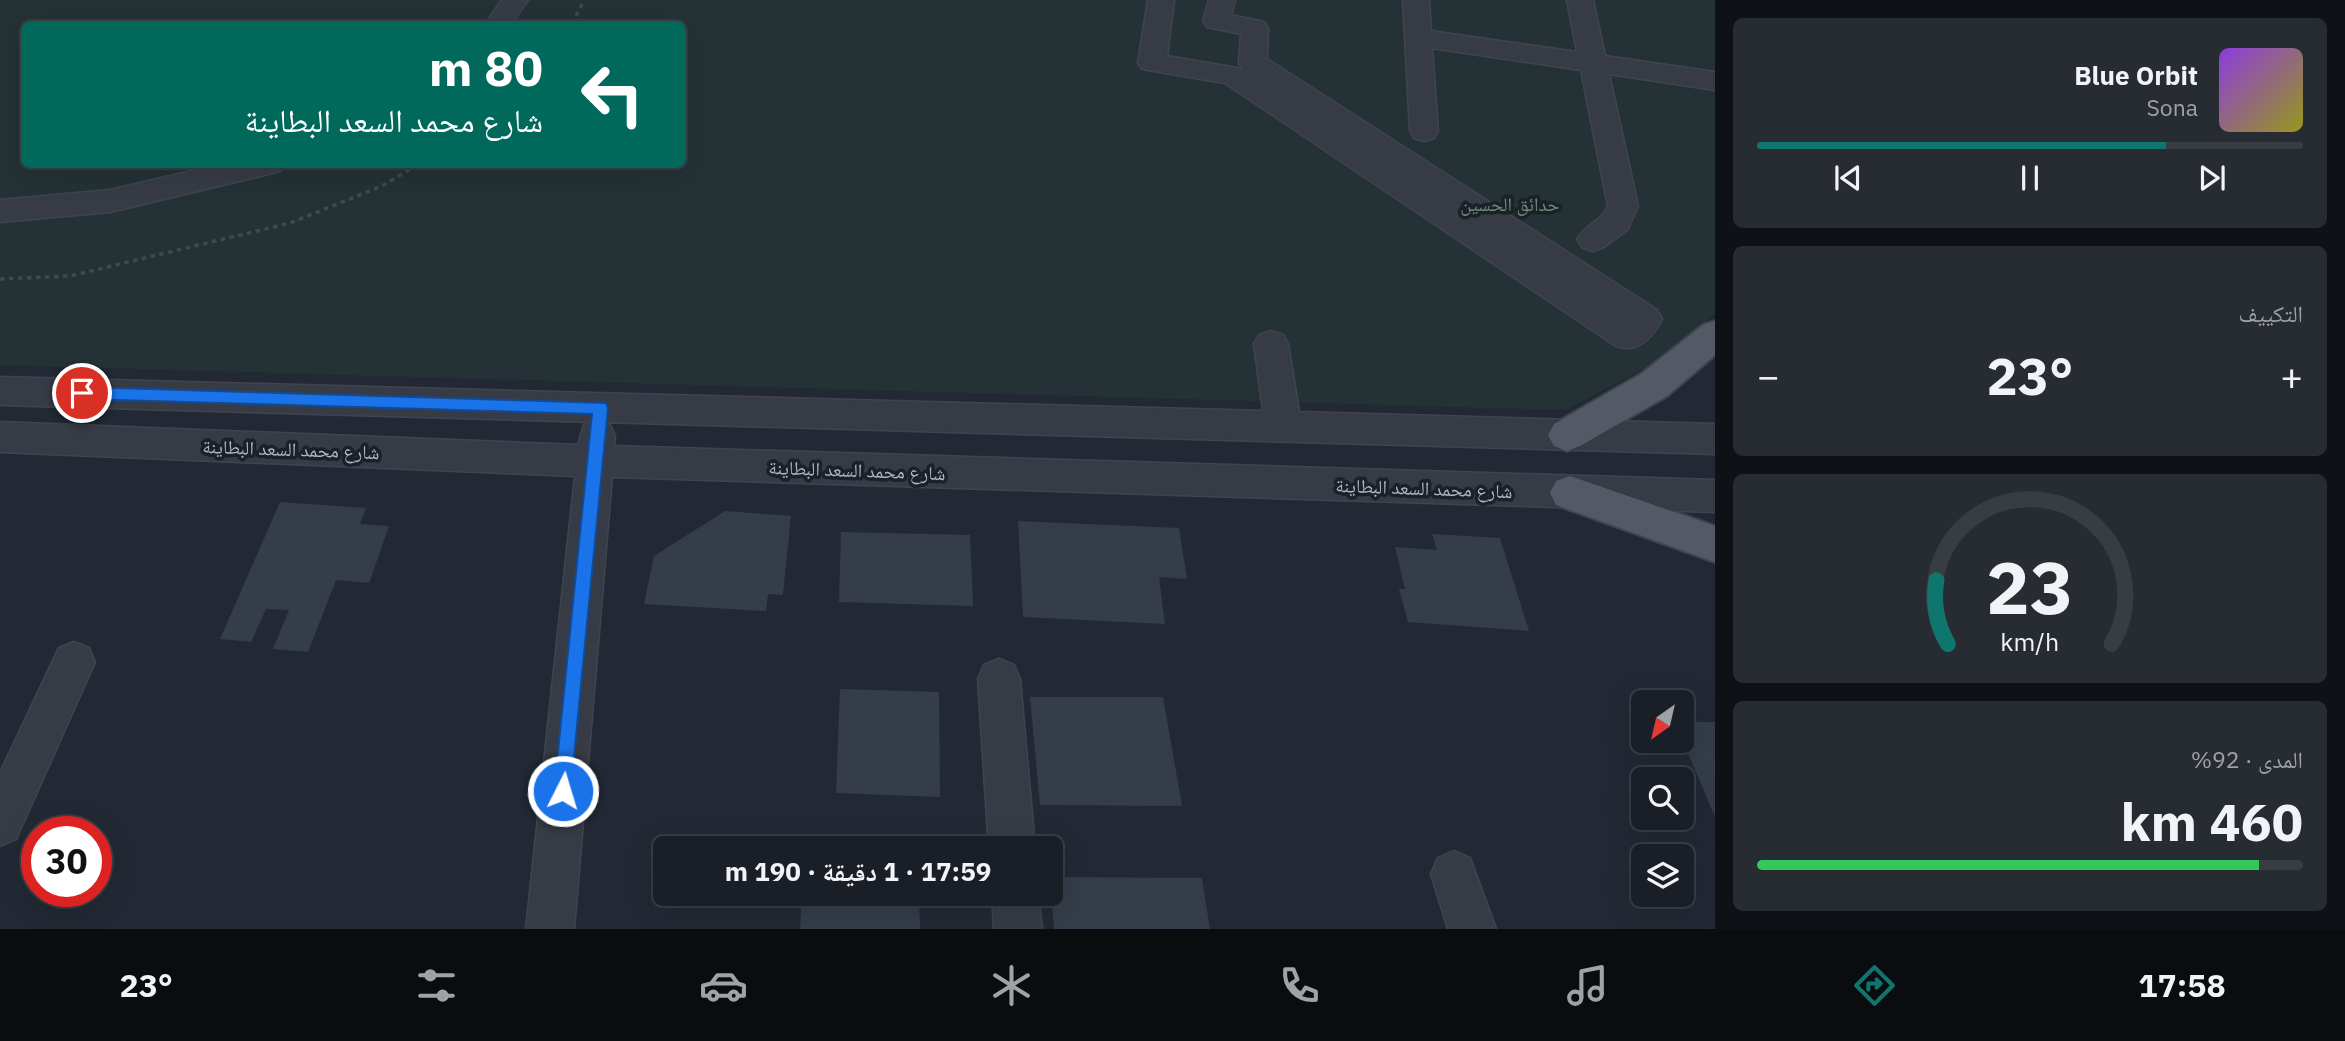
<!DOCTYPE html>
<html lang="ar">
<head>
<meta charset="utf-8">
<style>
	body { margin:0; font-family:"IBM Plex Sans","Noto Naskh Arabic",sans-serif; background:#272c33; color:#f1f3f6; direction:rtl; height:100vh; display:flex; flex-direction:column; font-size:26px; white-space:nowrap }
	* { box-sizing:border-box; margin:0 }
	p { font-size:23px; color:#9fa2a7 }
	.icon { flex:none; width:38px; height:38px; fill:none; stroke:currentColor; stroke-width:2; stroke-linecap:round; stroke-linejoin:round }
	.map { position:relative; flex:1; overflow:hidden; direction:ltr }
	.sheet { display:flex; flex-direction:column; gap:18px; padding:18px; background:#0e1115; width:630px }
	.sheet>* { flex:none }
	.top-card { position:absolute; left:21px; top:21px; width:665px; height:147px; border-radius:10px; box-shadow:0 7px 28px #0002,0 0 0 2px #383d44; direction:rtl; background:#00695c; color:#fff; overflow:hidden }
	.needle { width:46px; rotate:214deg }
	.controls { position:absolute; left:1631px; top:690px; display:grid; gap:14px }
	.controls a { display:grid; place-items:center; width:63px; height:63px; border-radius:10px; background:#1a1f27; box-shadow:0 7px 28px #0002,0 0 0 2px #383d44; font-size:35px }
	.speed { position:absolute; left:21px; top:816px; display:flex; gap:14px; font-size:35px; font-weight:700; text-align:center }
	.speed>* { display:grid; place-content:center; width:91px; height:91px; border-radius:50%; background:#1a1f27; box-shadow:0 7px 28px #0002,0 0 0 2px #383d44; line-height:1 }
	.speed .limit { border:10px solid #d22; background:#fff; color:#111 }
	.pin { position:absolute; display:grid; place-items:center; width:60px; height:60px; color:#fff; margin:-30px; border:4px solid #fff; border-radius:50%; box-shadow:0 2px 7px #0007 }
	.me { position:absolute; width:77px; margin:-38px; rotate:5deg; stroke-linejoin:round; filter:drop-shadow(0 0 5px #0008) }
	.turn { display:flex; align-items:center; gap:24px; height:147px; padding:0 28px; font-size:32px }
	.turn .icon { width:91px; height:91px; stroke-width:2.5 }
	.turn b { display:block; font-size:49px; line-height:60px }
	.big { font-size:52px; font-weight:700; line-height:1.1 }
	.sheet .card { flex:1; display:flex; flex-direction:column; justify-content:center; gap:10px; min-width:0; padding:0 24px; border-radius:10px; background:#272c33 }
	.sheet .dial { align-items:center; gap:0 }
	.dial svg { height:182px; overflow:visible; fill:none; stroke:#383d44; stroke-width:7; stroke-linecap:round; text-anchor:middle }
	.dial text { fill:#f1f3f6; stroke:none }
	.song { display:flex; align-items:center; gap:21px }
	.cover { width:84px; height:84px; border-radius:10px; background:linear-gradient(135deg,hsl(270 70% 55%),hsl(60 70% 35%)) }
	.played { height:7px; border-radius:4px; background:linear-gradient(90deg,#0f766e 75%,#383d44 75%) }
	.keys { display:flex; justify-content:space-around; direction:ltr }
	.heat { display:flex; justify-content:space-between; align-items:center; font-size:38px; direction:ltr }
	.charge { height:10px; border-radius:5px; background:linear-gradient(90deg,#34c759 92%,#383d44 0) }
	.trip { position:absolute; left:653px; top:836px; width:410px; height:70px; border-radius:10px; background:#1a1f27; box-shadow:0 7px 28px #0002,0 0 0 2px #383d44; font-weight:700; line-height:70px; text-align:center; direction:rtl }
	.tabs { display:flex; height:112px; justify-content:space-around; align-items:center; background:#0a0c10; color:#9fa2a7 }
	.tabs .icon { width:49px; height:49px }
	.tabs .current { color:#0f766e }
	.tabs b { font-size:32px; color:#f1f3f6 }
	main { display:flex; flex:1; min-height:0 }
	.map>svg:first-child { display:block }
	.green { fill:#243235; fill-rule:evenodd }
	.building { fill:#353d4a }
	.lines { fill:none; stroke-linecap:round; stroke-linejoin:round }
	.minor-casing { stroke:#3f444e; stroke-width:3 }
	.major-casing { stroke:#3f444e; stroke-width:4 }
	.path { stroke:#3d4b4e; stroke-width:3.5; stroke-dasharray:4.5 4.5; stroke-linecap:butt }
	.minor { fill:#363b45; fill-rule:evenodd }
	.major { fill:#545a65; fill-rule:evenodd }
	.route { fill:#1a73e8; stroke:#114b97; stroke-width:2 }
	.labels { text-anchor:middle; stroke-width:7; stroke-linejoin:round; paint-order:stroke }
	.park-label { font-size:19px; fill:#6b8f75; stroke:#1b2029 }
	.street-label { font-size:19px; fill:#b0b6c1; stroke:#1b2029 }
</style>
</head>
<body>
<main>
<section class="sheet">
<div class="card">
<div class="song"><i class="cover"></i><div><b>Blue Orbit</b><p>Sona</p></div></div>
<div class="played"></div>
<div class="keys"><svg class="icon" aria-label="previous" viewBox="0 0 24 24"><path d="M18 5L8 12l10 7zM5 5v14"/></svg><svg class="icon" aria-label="pause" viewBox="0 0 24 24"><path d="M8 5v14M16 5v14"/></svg><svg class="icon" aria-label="next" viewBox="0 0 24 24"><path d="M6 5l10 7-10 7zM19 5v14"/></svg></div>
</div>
<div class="card"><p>التكييف</p>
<div class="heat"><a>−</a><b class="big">23°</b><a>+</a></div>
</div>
<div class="card dial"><svg viewBox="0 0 100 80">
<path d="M14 69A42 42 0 1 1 86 69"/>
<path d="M14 69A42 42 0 0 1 9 41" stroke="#0f766e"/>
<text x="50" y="56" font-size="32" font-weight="700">23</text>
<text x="50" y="72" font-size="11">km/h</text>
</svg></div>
<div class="card"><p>المدى · 92%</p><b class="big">460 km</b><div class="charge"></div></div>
</section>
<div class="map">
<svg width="1715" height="929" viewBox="0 0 1715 929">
	<rect width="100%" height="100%" fill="#222934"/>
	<path class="green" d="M0 0H1715V313L1667 357 1565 410 0 365ZM24 24H682V164H24Z"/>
	<path class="building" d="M280 502 366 508 360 524 389 526 369 583 336 580 308 652 273 649 289 610 266 609 251 642 220 639Z
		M725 511 791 516 783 595 768 594 766 611 644 604 654 556Z
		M1018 521 1179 528 1187 579 1159 577 1165 624 1023 617Z
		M841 532 970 535 973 606 839 602Z
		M1432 534 1500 538 1529 631 1408 622 1399 589H1405L1395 547 1437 550Z
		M840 689 939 692 940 797 836 793Z
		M1030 697H1163L1182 806 1040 805Z
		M1682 722H1715V817L1682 739Z
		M1050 877 1202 878 1210 929H1054Z
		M802 894H919L920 929H800Z"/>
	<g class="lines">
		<g class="minor-casing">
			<path id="minor" d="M502 0H528L511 24H485Z
				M1148 0H1174L1167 56 1243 69 1239 63 1241 34 1207 27 1203 21 1209 0H1235L1231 15 1264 22 1268 28 1267 59 1657 310 1662 319C1652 338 1638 354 1616 346L1225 83 1142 69 1138 63Z
				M1403 0H1429L1431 31 1577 52 1567 0H1593L1605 56 1715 72V90L1609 74 1638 206 1628 229 1604 247 1593 251 1582 247 1577 239C1585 225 1602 221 1608 206L1581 70 1432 48 1438 131 1434 138 1424 141 1414 138 1410 131Z
				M222 164H284L280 171 269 174 110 212 0 222V200L110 190Z
				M1271 331 1283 335 1288 344 1299 412 1715 424V454L602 422 610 425 615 436 614 446 1715 480V512L612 477 574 929H526L575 476 0 452V422L578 445 584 425 593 422 0 405V377L1263 411 1254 344 1259 335Z
				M74 642 89 648 95 662 16 839 0 846V773L59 648Z
				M999 659 1014 665 1020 679 1035 849H989L978 679 984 665Z
				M1454 851 1470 858 1496 929H1448L1431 874 1438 858Z
				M992 894H1038L1042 929H994Z"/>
		</g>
		<g class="major-casing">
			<path id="major" d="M1715 321V355L1667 396 1580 446 1567 451 1554 446 1548 435 1554 424 1641 374 1703 325Z
				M1570 476 1715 526V562L1556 505 1550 493 1556 481Z"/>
		</g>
		<path class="path" d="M572 24 584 0
			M0 279 70 276 290 223 382 186 419 164"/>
		<use href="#minor" class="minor"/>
		<use href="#major" class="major"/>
	</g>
	<path class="route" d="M82 387 606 403 608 408 570 798 563 801 556 798 554 791 592 414 82 399 74 393Z"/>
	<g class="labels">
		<g class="park-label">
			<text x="1510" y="211">حدائق الحسين</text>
		</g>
		<g class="street-label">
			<text transform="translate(291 449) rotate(2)" y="7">شارع محمد السعد البطاينة</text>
			<text transform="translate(857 470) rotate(2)" y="7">شارع محمد السعد البطاينة</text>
			<text transform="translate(1424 488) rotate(2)" y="7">شارع محمد السعد البطاينة</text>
		</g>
	</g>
</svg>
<div class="controls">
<a><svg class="needle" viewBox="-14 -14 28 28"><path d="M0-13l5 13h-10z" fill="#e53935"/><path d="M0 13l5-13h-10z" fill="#9fa2a7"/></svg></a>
<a><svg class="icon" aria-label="search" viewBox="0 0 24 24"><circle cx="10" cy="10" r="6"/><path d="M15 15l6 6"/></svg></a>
<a><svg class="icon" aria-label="layers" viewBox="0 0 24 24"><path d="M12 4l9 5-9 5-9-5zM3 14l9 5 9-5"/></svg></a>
</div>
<div class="speed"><div class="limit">30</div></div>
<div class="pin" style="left:82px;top:393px;background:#d93025"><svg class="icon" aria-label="arrive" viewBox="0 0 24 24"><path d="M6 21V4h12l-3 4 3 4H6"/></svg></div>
<svg class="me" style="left:563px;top:791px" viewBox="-20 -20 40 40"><circle r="17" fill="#1a73e8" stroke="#fff" stroke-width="3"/><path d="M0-11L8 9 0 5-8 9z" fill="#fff"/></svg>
<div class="trip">17:59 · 1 دقيقة · 190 m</div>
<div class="top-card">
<div class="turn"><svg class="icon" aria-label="left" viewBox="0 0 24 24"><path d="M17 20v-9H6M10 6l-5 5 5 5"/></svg><div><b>80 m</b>شارع محمد السعد البطاينة</div></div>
</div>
</div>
</main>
<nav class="tabs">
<b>17:58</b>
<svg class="icon current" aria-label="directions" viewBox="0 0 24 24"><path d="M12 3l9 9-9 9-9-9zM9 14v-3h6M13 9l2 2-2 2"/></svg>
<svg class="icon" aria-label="music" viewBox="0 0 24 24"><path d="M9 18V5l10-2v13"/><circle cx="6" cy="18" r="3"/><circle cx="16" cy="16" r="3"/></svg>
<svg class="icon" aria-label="phone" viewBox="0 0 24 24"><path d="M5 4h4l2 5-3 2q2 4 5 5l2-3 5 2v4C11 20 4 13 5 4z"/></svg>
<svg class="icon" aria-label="climate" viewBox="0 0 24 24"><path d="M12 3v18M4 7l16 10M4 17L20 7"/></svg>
<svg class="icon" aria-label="car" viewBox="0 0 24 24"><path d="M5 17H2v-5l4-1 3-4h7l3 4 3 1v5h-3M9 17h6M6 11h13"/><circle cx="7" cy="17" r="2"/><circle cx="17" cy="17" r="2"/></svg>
<svg class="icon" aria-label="filters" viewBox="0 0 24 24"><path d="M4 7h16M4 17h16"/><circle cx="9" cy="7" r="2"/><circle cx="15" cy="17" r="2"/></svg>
<b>23°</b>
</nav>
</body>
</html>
